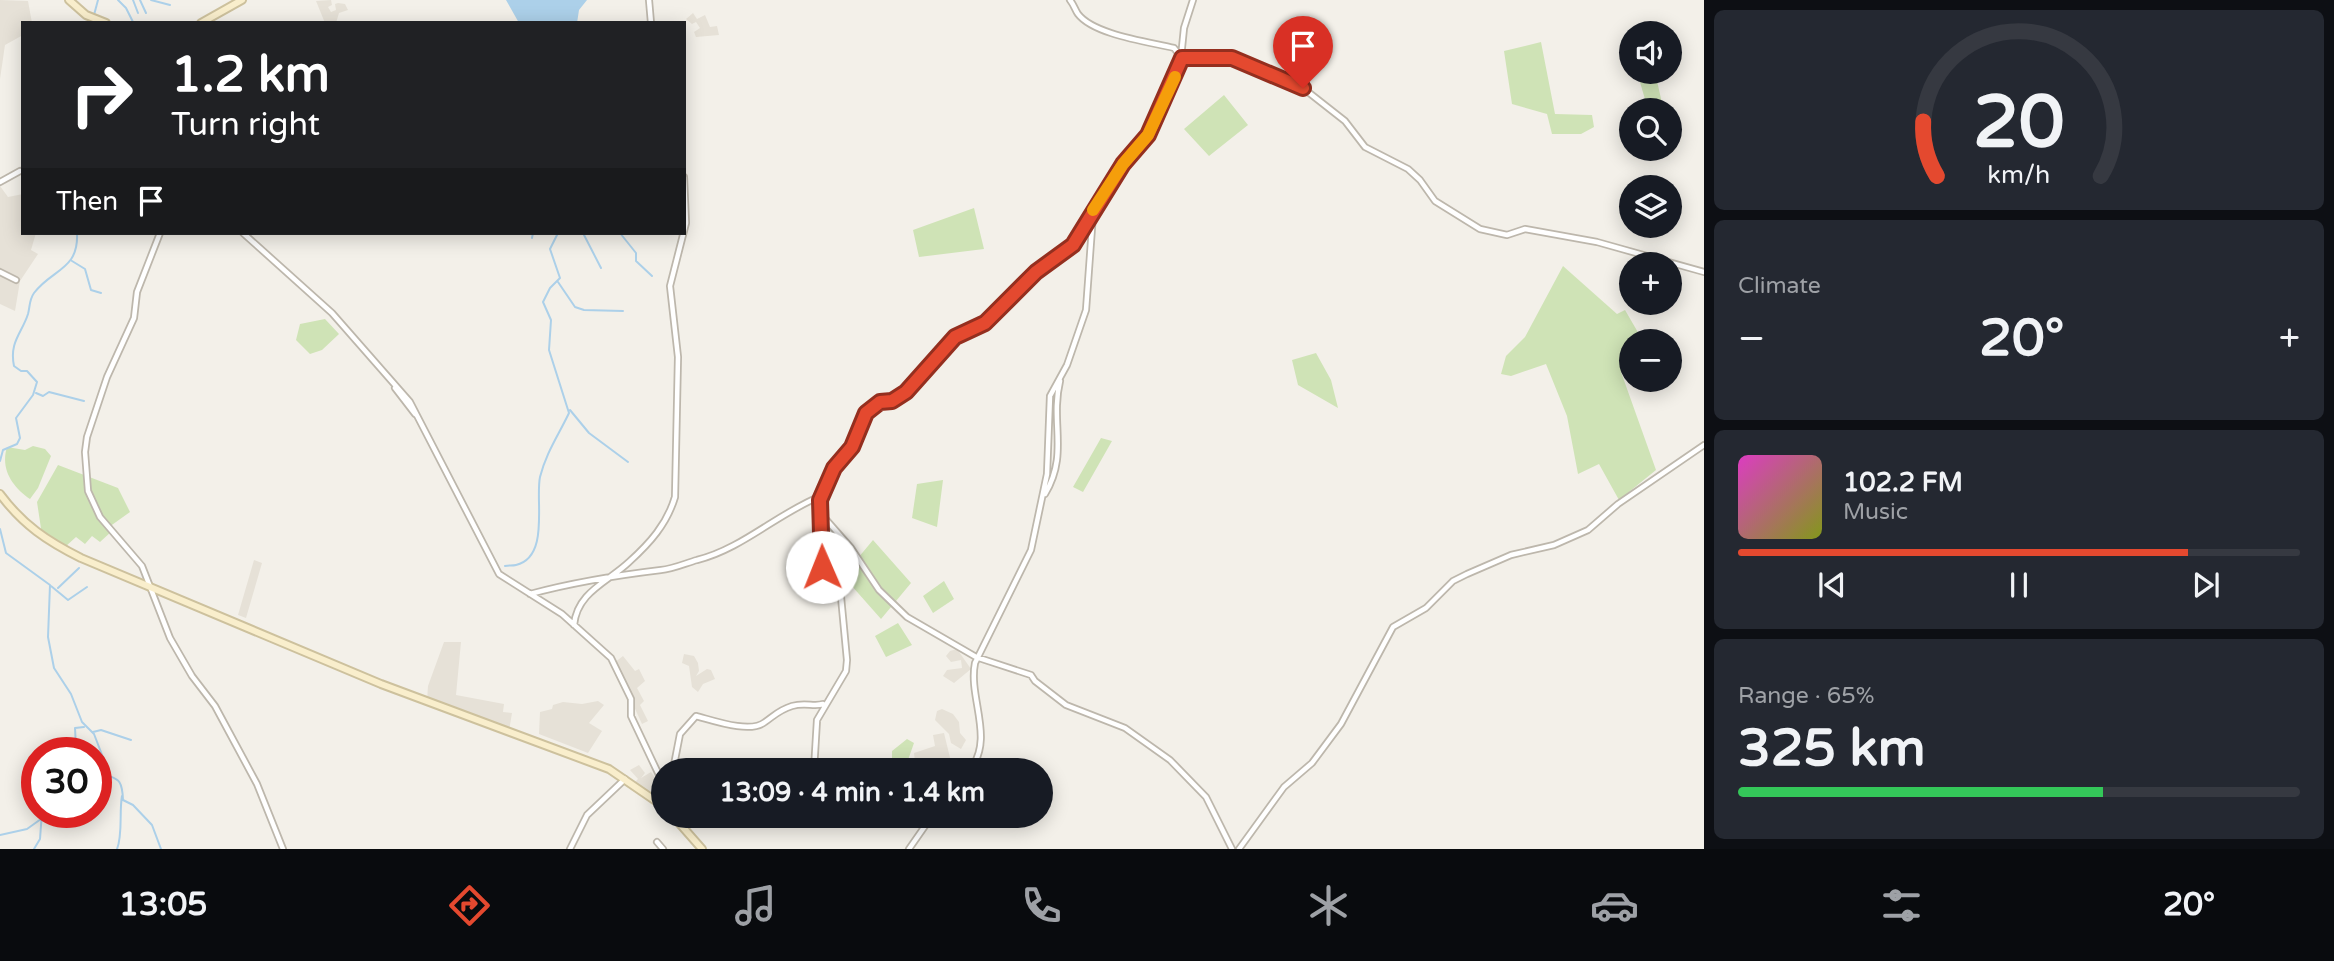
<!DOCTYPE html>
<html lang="en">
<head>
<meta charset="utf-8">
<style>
	body { margin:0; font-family:"Varela Round",sans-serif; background:#242831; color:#f1f3f6; height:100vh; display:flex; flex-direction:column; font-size:26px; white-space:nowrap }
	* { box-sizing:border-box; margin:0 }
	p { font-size:23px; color:#9ea1a6 }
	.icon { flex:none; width:38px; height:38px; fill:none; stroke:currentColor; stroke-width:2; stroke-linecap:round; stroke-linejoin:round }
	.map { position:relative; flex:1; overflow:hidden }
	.drawer { display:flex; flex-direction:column; gap:10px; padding:10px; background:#0d0f14; width:630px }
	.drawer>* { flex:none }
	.banner { position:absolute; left:21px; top:21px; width:665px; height:214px; border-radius:0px; box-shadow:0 4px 18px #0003; background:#202124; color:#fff; overflow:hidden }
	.controls { position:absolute; left:1619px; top:21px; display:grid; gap:14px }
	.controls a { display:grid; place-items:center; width:63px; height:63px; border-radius:50%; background:#171b24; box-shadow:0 4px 18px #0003; font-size:35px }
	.speed { position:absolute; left:21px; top:737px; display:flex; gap:14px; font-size:35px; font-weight:700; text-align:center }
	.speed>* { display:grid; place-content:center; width:91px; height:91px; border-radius:50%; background:#171b24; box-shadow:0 4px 18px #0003; line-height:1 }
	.speed .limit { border:10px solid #d22; background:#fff; color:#111 }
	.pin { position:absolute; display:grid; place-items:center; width:60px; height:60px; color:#fff; margin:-72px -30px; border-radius:50% 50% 50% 0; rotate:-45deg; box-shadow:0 0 7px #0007 }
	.pin .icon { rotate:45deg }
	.me { position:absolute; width:77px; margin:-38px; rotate:359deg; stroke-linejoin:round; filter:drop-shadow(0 0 5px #0008) }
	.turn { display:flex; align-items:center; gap:24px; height:147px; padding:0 35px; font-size:32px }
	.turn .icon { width:91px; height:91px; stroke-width:2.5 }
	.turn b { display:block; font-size:49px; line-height:60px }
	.then { display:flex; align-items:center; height:66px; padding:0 35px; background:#0003; gap:14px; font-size:26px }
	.big { font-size:52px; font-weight:700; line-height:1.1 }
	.drawer .tile { flex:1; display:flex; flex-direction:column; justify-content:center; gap:10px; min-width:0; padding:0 24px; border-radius:10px; background:#242831 }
	.drawer .dial { align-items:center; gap:0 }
	.dial svg { height:182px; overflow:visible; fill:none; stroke:#363941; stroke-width:7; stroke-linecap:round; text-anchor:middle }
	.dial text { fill:#f1f3f6; stroke:none }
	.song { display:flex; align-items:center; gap:21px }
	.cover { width:84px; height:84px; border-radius:10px; background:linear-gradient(135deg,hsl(310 70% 55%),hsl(70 70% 35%)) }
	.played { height:7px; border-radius:4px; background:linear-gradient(90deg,#e4492f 80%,#363941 80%) }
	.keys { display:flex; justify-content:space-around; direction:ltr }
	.heat { display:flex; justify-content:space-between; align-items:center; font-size:38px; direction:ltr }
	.charge { height:10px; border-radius:5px; background:linear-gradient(90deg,#34c759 65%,#363941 0) }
	.trip { position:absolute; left:651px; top:758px; width:402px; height:70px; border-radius:35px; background:#171b24; box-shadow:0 4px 18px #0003; font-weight:700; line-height:70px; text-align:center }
	.dock { display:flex; height:112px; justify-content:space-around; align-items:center; background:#090b0e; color:#9ea1a6 }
	.dock .icon { width:49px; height:49px }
	.dock .on { color:#e4492f }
	.dock b { font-size:32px; color:#f1f3f6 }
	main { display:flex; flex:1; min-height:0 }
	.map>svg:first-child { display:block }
	.residential { fill:#e6e1d7 }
	.green { fill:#cfe3b6 }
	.water { fill:#acd0e9 }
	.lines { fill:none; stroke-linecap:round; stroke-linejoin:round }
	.stream { stroke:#acd0e9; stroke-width:2 }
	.street-casing { stroke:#bdb7ac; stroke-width:8 }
	.secondary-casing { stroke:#cdc19d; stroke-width:10 }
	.street { stroke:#fff; stroke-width:4.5 }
	.secondary { stroke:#f9eecc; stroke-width:6 }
	.route-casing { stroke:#942f1f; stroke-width:18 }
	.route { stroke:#e4492f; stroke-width:12 }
	.slow { stroke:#f59e0b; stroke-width:12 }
</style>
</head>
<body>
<main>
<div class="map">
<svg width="1704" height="849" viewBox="0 0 1704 849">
	<rect width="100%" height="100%" fill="#f3f0e9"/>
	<path class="residential" d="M0 0 28 1 32 23H23V35L5 45 0 79Z
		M331 0 332 5 328 7 331 12 336 10 335 4 338 3 345 4 348 10 339 13 336 23H325L316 1Z
		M693 13 697 19 705 15 710 27 717 26 719 35 696 37 694 32 700 28 696 22 692 24 686 19Z
		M0 186 8 197 23 194V233H36L31 250 38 254 20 281 15 311 0 304Z
		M254 560 262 563 246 618 238 615Z
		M444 642H461L456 695 504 704 503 712 512 713 509 731 427 701 428 686Z
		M957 649 971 669 954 683 943 676 947 670 962 668 961 660 951 662 946 656 950 651Z
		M684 654 694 656 698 663 699 671 696 676 707 669 711 670 715 679 703 684 698 692 692 687 689 666 682 663Z
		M623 656 635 671 639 669 645 681 637 688 644 701 640 705 648 721 642 724 614 663Z
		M598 701 604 705 589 723 602 731 588 753 539 734 540 712 552 709 553 705 563 702 582 704Z
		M942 709 953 714 959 722 960 733 966 740 961 749 951 743 949 734 935 720 937 711Z
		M944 733 953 770H916L914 753 935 746 933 735Z
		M639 765 645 773 641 778 651 772 658 782 654 795 635 782 638 779 630 770Z"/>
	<path class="green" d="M1541 42 1555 114 1592 115 1594 127 1581 134H1552L1547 114 1512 104 1504 51Z
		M1637 72H1655L1662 103 1647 106Z
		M1224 95 1248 125 1209 156 1184 129Z
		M974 208 984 249 919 257 913 230Z
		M1563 266 1617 314 1625 310 1643 341H1631V370L1621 372 1656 470 1619 500 1599 464 1578 474 1567 416 1546 364 1511 376 1501 374 1506 356 1525 337Z
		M325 319 339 334 322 350 310 354 296 340 300 324Z
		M1316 353 1331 380 1338 408 1298 385 1292 360Z
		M1101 438 1112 441 1083 492 1073 487Z
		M33 446 45 449 51 456 38 488 30 499C13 487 0 470 7 447L25 450Z
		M58 465 118 488 130 512 109 527 112 531 100 542 92 536 85 544 76 537 65 547 42 535 37 502Z
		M943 480 937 527 912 518 917 484Z
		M873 540 911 583 881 619 843 576Z
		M944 581 954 599 933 613 923 596Z
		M898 623 912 645 886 657 875 636Z
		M907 739 914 743 908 760 892 765V751Z"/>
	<path class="water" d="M506 0H587L579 10 577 23H519Z"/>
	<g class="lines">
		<path class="stream" d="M118 0 126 8 133 22
			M133 0 138 13
			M140 0 146 13
			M151 0 170 5
			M94 15 98 0
			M583 233 601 268
			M620 233 636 253V261L652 276
			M532 238 533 233
			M72 261 85 269 91 290 101 293
			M558 282 575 307 584 310 623 311
			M36 393 43 396 49 392 84 401
			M570 410 589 433 628 462
			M0 461 3 450 17 444 20 438 16 418 33 395 37 382 27 371H21L14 366C9 342 22 333 28 314 30 307 29 300 34 293 52 269 79 270 77 233
			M0 529 6 553 50 585 48 637 54 668 71 694 82 722 94 734 104 760 96 765
			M505 566C509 565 512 566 516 565 550 557 535 500 540 477 546 453 558 436 569 413L549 350 551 320 543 302 550 288 560 278 550 249 558 233
			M51 586 68 600 87 587
			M58 588 79 568
			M93 732 101 730 131 740
			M56 752V747L63 742 76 748 75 728 84 727
			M96 769C114 782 122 772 123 800L133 805 152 825 161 849
			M0 835 27 829 41 819
			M34 849 40 839 42 812
			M117 849C123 834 119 812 122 796"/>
		<g class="street-casing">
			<path id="street" d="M649 0 651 23
				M1070 0C1074 5 1075 10 1078 14 1094 35 1150 42 1174 48L1182 58H1232L1303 88 1345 121 1365 147 1408 169 1420 180 1435 201 1480 229 1507 235 1525 229 1597 242 1704 272
				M0 182 20 171
				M160 233 137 292 134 318 107 377 87 437 85 452 88 491 100 517 142 566 170 638 192 676 215 706 257 784 283 849
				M243 233 332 313 410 402 499 574 562 614 611 658 631 699V716L659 775 663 796
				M0 272 16 280
				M395 388 415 414
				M1045 494C1069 454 1050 423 1060 381
				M822 515 851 548 879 590 907 617 976 657 1031 675 1035 681 1066 705 1125 728 1170 760 1206 797 1232 849
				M530 594C571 583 619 575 661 570 673 569 686 563 697 560 742 549 778 513 821 496
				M574 625C577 592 608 582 629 562 650 543 667 524 675 497L678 357 670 286 686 223 684 177
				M673 770 680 734 696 716C712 720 750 734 765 722 775 715 779 710 792 706 805 702 814 707 823 704
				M814 770 817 720 846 671 847 660 841 597 824 572 820 557V500L834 468 852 447 866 413 880 402 892 401 906 392 955 337 985 323 1036 272 1073 245 1123 164 1152 127 1180 67 1184 28 1193 0
				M970 770C995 738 968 698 975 663L1031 550 1047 474 1050 396 1067 365 1086 310 1093 214
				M657 842 663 849
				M570 849 587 815 625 779
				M909 849 932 816
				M1239 849 1284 787 1312 763 1341 724 1393 627 1426 608 1453 581 1467 574 1511 555 1554 545 1588 530 1618 504 1704 445"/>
		</g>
		<g class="secondary-casing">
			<path id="secondary" d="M69 0 86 15 106 23
				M201 23 242 0
				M0 494C23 525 47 541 81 558L381 684 609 769 663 806
				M673 816 702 849"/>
		</g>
		<use href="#street" class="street"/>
		<use href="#secondary" class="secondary"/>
	</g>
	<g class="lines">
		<g class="route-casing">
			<path id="route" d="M822 567 820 500 834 468 852 447 866 413 880 402 892 401 906 392 955 337 985 323 1036 272 1073 245 1123 164 1148 135 1182 58H1232L1303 88"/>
		</g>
		<use href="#route" class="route"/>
		<path class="slow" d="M1093 210 1123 164 1148 135 1175 77"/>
	</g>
</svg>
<div class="controls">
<a><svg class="icon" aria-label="sound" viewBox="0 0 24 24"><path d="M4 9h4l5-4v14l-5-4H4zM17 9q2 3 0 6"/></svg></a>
<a><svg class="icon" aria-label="search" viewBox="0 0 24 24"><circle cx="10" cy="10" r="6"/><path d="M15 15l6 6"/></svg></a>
<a><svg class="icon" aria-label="layers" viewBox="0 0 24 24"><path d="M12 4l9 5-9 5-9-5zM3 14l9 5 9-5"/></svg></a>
<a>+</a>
<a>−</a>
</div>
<div class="speed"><div class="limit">30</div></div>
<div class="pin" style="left:1303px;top:88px;background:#d93025"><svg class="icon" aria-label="arrive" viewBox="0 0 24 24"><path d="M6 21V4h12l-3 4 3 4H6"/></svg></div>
<svg class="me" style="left:822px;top:567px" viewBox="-20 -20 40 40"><circle r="19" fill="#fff"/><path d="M0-13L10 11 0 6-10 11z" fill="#e4492f"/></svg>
<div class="trip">13:09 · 4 min · 1.4 km</div>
<div class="banner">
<div class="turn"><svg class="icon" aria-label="right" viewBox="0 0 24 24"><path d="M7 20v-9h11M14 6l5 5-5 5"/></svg><div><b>1.2 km</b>Turn right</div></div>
<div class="then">Then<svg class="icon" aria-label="arrive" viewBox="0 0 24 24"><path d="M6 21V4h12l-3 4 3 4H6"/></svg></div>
</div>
</div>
<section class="drawer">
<div class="tile dial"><svg viewBox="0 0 100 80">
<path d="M14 69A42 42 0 1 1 86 69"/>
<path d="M14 69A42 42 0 0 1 8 45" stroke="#e4492f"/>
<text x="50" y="56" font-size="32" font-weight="700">20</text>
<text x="50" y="72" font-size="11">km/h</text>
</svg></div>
<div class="tile"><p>Climate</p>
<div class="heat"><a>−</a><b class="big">20°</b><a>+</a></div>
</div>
<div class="tile">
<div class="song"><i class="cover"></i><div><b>102.2 FM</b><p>Music</p></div></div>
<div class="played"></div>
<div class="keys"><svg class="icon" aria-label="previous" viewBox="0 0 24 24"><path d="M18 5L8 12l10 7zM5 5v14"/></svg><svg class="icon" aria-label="pause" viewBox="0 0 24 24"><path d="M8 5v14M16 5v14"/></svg><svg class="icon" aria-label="next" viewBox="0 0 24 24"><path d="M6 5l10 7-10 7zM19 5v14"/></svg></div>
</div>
<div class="tile"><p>Range · 65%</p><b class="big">325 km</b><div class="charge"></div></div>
</section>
</main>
<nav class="dock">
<b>13:05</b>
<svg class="icon on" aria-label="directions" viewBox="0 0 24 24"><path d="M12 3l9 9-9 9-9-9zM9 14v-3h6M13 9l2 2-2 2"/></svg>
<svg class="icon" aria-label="music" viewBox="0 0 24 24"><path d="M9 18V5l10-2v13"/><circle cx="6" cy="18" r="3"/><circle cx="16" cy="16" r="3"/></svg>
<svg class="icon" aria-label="phone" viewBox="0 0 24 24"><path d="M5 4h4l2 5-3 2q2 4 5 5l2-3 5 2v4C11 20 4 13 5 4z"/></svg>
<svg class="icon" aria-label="climate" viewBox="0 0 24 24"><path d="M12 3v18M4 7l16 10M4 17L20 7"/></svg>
<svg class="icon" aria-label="car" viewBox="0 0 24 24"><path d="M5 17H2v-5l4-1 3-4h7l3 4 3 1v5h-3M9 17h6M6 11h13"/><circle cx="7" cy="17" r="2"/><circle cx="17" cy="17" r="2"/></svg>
<svg class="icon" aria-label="filters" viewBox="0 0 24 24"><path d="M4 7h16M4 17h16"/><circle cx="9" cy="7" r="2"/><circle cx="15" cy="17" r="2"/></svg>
<b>20°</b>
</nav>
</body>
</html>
